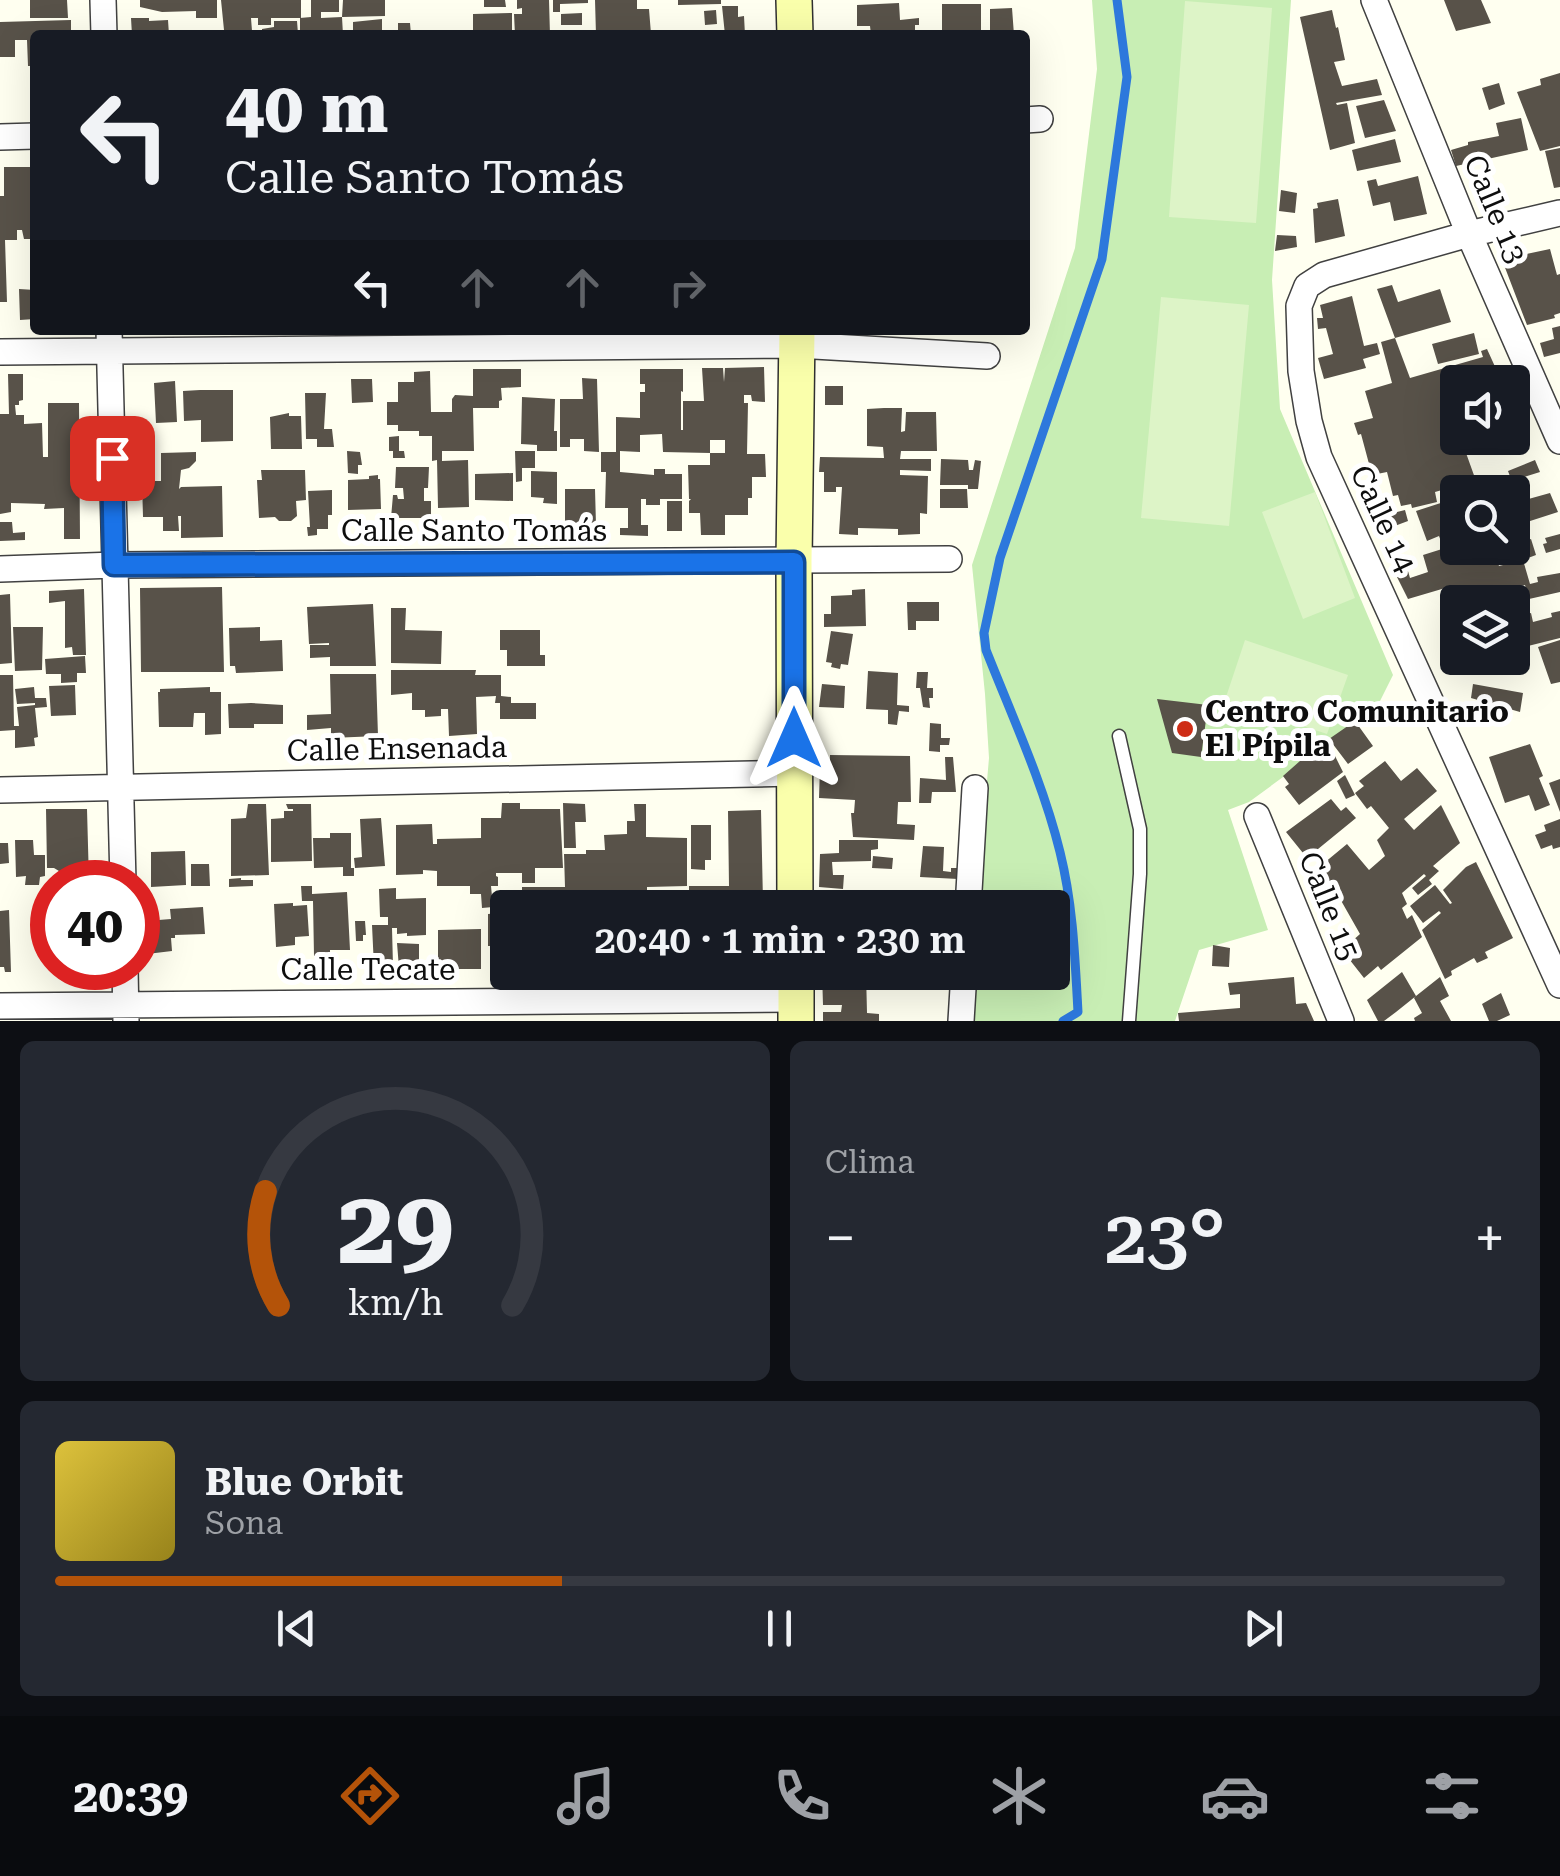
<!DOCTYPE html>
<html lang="es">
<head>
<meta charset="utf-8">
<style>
	body { margin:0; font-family:"Roboto Serif",serif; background:#242831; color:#f1f3f6; height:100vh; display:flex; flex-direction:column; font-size:38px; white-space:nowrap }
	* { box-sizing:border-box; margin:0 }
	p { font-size:32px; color:#9ea1a6 }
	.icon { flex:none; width:55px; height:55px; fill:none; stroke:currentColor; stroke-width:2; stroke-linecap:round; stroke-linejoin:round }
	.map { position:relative; height:1021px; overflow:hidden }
	.side { display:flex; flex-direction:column; gap:20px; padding:20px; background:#0d0f14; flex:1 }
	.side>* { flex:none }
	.hud { position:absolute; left:30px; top:30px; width:1000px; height:305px; border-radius:10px; box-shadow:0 10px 40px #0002; background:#171b24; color:#f1f3f6; overflow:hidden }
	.tools { position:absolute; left:1440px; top:365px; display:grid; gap:20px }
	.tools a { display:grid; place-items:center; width:90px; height:90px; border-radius:10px; background:#171b24; box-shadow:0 10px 40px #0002; font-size:50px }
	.speed { position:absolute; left:30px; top:860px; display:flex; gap:20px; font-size:50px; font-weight:700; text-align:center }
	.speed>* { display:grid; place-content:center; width:130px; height:130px; border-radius:50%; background:#171b24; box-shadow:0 10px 40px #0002; line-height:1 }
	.speed .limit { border:15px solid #d22; background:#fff; color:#111 }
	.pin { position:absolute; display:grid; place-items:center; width:85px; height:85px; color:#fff; margin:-42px; border-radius:20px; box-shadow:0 5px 15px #0006 }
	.me { position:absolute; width:110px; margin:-55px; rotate:0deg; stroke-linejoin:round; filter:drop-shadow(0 0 8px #0008) }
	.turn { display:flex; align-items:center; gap:35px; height:210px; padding:0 30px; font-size:45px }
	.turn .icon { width:130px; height:130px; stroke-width:2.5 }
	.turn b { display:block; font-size:70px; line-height:85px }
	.lanes { display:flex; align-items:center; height:95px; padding:0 30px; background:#0003; justify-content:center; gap:50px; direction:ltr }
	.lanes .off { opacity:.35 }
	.big { font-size:75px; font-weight:600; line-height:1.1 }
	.side .tile { flex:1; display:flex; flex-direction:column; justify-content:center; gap:15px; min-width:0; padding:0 35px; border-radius:15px; background:#242831 }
	.side .dial { align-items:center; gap:0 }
	.dial svg { height:260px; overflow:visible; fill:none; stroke:#363941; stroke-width:7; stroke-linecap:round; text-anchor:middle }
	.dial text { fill:#f1f3f6; stroke:none }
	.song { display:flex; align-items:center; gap:30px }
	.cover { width:120px; height:120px; border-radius:15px; background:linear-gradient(135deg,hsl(50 70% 55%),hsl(50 70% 35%)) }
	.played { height:10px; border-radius:5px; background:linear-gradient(90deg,#b45309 35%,#363941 35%) }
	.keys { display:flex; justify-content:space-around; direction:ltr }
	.heat { display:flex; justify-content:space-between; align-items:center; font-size:55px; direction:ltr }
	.side .tiles { flex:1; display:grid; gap:20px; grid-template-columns:1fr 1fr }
	.tile:last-child { grid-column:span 2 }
	.trip { position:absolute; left:490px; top:890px; width:580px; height:100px; border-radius:10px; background:#171b24; box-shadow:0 10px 40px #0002; font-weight:600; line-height:100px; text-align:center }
	.menu { display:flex; height:160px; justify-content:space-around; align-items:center; background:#090b0e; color:#9ea1a6 }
	.menu .icon { width:70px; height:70px }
	.menu .selected { color:#b45309 }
	.menu b { font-size:45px; color:#f1f3f6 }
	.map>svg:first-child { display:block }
	.green { fill:#c8eeb4 }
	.pitch { fill:#ddf4c7 }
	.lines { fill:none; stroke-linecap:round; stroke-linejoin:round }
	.stream { stroke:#2d78dc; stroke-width:9 }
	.building { fill:#585249 }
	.lane-casing { stroke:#414141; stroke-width:15 }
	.street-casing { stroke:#414141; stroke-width:28 }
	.secondary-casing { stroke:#303030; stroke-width:38 }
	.lane { stroke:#fff; stroke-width:12 }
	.street { stroke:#fff; stroke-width:25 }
	.secondary { stroke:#faffab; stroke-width:35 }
	.route-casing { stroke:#114b97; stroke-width:25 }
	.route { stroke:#1a73e8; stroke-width:18 }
	.poi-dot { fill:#ce2d16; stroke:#fff; stroke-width:4 }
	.labels { text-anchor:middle; stroke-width:10; stroke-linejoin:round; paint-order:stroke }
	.street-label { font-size:30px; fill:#0e0e0e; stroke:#fff }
	.poi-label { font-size:30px; font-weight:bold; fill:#0e0e0e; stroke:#fff; text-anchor:start }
</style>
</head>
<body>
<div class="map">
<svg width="1560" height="1021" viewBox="0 0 1560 1021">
	<rect width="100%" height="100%" fill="#fffff0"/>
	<path class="green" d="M1092 0H1291L1272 280 1280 409 1393 675 1376 709 1249 802 1228 810 1268 930 1199 950 1175 1021H967L971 973 1052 972V908L976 907 989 758 985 694 972 565 1075 248 1097 69Z"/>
	<path class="pitch" d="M1185 1 1272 8 1256 223 1169 217Z
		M1161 297 1249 305 1229 526 1141 518Z
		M1315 492 1355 598 1303 619 1262 512Z
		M1245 640 1348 675 1327 734 1225 700Z"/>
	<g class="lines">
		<path class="stream" d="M1063 1021 1078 1012C1075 958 1073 904 1060 852 1043 783 1012 716 986 650L984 633 1000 558 1102 259 1127 77 1117 0"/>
	</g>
	<path class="building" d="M30 0H67L68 18H30Z
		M140 0H217V18H196V11L162 12 140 7Z
		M221 0H301V18H271V25H258V18H251L252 31 224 30Z
		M311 0H339V12H321V18L342 17 343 0H385V16L342 17 343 35H300V18L311 17Z
		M484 0H505L506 7H484Z
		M517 0H549L550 35H515L514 14H522V8L517 9Z
		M553 0H588V3L560 4V12H553Z
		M595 0H637V9H649L651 34 596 35Z
		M678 0H721V4L678 5Z
		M1444 0H1481L1491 23 1456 31Z
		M899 3 900 20 919 18V25H915V35H871L870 26H857V5Z
		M942 4H981V31H974V35H942Z
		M722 6H738V17L744 16 745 35H725Z
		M1012 8 1014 35H990V9Z
		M716 10 717 24 705 25 704 11Z
		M1332 10 1336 28 1338 27 1345 60 1334 62 1342 86 1377 79 1382 95 1336 103 1337 105 1347 103 1355 143 1330 150 1300 17Z
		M512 13V35H473V14Z
		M582 13V25H561V14Z
		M131 18H149V21L168 20 169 35H132Z
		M382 19V35H353V22Z
		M71 20V35H35V66H28L27 40H15V57H0V22Z
		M274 21H297L298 34 262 35V29L274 27Z
		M398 23H410L411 35H386V31L398 30Z
		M1560 73V146L1540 151 1517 92 1541 85 1540 79Z
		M1499 83 1505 104 1489 110 1482 88Z
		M1384 100 1396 131 1365 138 1356 106Z
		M1521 118 1528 150 1456 166 1451 150 1468 145V142L1499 136 1496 123Z
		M1395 139 1401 162 1357 171 1352 150Z
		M1560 148V187L1554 188 1545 151Z
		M4 167H35V239H24L22 230H17V240H5L7 302H0V196H4Z
		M1418 176 1427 214 1394 221 1390 202 1373 206 1367 181 1376 179 1378 186Z
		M1281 190 1297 193 1295 213 1279 211Z
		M1338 199 1345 236 1315 243 1313 209 1318 208 1317 203Z
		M1277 235 1296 236 1297 247 1275 251Z
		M1550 249 1557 275 1560 274V313L1554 315 1555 318 1527 325 1504 265 1508 258Z
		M1392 285 1398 302 1440 289 1451 322 1395 338 1377 289Z
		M19 289 35 290V319L20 320Z
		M1352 296 1364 346 1377 343 1380 354 1363 359 1366 368 1324 379 1318 358 1333 354 1326 328 1318 329 1317 318H1323L1320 305Z
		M1560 326V353L1544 357 1540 343 1554 339 1552 328Z
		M1474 333 1479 354 1438 364 1432 344Z
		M1395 338 1410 378 1483 357 1481 351 1487 349 1502 382H1458V438H1503L1504 442 1466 453 1480 492H1458V498L1453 499 1449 488 1435 492 1437 502 1412 508 1411 504 1401 506 1398 495 1393 496 1387 472 1372 475 1361 434 1358 435 1354 423 1373 418 1365 391 1392 383 1381 342Z
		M764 367 765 402 752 401 751 395H744V403H748L747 454H765L766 477H752V498H748V515H725V535H701L700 513H689V501L691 499H689L688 465H710V453H725V440H710V453L663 452 662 434 640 435V452L620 451V472L654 475V469H665V474H682V499H660V505H646V499H641V525H648V536L620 535V528H628V508H605L606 472H601V452H616V417L640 418V392H645V384H640V369H683V392L681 391V430H683V401H704L702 368H723L724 382 725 368Z
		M473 369H521V387L501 388 502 400 499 401V408H473L474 451H442V461L468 460 469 507 438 508 437 460 432 461V436H419V431H398V425H387V402H398V382H414V372L430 371 431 412H452V399L455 395 473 396Z
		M8 374H23V400L19 401V405H15L16 415H24V424L42 423 43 457H48V403H79L80 539H64V508L44 509 45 504 11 503V512L0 514V414H9Z
		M582 378 597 379 599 452 584 451V439H570V447H560V399H583Z
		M351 379H372L373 402 352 403Z
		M175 381 177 422 156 423 154 383Z
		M825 386H843V405H825Z
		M200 390H233V441L201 442V420L184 421 183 391Z
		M305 393H326L324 429H332L334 447H317V439H306Z
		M522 397 555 399 554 431H557V451H537V445L521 444Z
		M884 408H902L901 432 905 431 906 412H936L937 451H901L900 459H931V471L900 470V475L928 476 927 514 920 513V534L898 535V529L858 528V535L839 534 842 487H836V492H824V472H819L820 457 884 458 883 447 867 446V409Z
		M289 413V416H301L302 449H271L270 417Z
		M399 436V451H404L405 458H393V451H389V437Z
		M347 451 360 452 362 465H358V474L348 473Z
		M515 451H535V468H522V481L516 482Z
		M196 452V461L189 468 181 470 179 489 181 487 222 486 223 537 181 538V516H178L179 531H163V517H143L142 481H161V453Z
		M941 459 968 460 969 470H973L975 460 981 461 978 489H968V485H940Z
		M1535 460 1540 472 1515 480 1514 478 1511 479 1508 471Z
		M396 467H429L428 488H424V501H431V518H391L393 495H397L398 499H404L403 488H395Z
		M261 470H305L306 500 296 501 297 516 291 521H279L275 517 259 518 257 480H262Z
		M531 471 557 472V504L543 503 544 498 531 497Z
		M513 473V501L475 500V474Z
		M378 475V479H380L381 509 348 510V480L369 479V476Z
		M565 489H595L596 525 590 526 591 535 581 536 580 525H565Z
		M940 489H967L968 508H940Z
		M332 490V515H328V529H317V535L308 536 307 527H310L308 491Z
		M1550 493 1558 512 1527 522 1521 501Z
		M1516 498 1523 520 1512 523V499Z
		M1450 500 1458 521V538L1442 544 1439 536 1427 541 1416 511Z
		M667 501H682V531H667Z
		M1405 510 1408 521 1392 527 1390 522 1384 524 1381 516Z
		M0 522H12L13 533 25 532V540L0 541Z
		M1560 534V549L1546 553 1543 544 1547 543 1545 538Z
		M1531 539 1536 555 1523 560 1530 584 1538 582 1537 577 1560 573V592L1529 599 1525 585 1505 591 1508 602H1458L1452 586 1408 599 1396 575 1408 571 1410 578 1428 572 1423 555 1458 544V548H1474L1478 557 1494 552 1499 566 1503 565 1501 560 1504 558 1501 548H1512V545Z
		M222 587 224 672H141L140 588Z
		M84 589 86 655H73L72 647 65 648V601L49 603V591Z
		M865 589 866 626 824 627V614H831V596L852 595V590Z
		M10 594 12 663 0 664V595Z
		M907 602H939V621H916V630H908Z
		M373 604 376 666H330V657L310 658V645H329V643L309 644 307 607Z
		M391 608H406L405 630 442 631 441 664 391 663Z
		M1560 611V638L1520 648 1512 618 1531 613 1533 622 1552 617 1551 613Z
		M13 627H43L42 670 15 671Z
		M260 627V641L282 640 283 671 236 673 235 666H230L229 628Z
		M500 630H540V655H545V666H507V650H500Z
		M831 631 853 634 848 665 841 664 840 669 831 667 832 663 826 662Z
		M1560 640V682L1551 684 1538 647Z
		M85 656 86 673H77V682L61 683V674H46L45 659Z
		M391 670H476L475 675H501V696L511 697V703H536V719H500V703H495L496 696 476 697 477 734 449 736 448 709H441V716L425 717V710H412V693L391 695Z
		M868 671 898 673 897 705 909 706V712L899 711 897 725 888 724V710L866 709Z
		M917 672H928L927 688H933V698H929L930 708 923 707 920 688H916Z
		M330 674H376L378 736 331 738V728L307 730V715L331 714Z
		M0 675H13L14 726H19L17 707 35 705V703L17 704 15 689 34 687 35 698H46L47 707 35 708 38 737 34 738 35 746 15 748V730L0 731Z
		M822 684 845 686 844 708 819 707Z
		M1473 684 1523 693 1520 712 1471 698Z
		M75 685 76 715 51 716 49 686Z
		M210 687V692H221V734L205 735V713H194L193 727H159L158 692H160V689Z
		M1157 699 1208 705 1201 757 1172 753Z
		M251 703 283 705V724H254V728H229L228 704Z
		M1355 721 1373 746 1348 764 1329 739Z
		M930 723 941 724V738H950L949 745H940V752L929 751Z
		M1326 738 1343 772 1299 805 1285 787 1289 784 1283 776Z
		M1530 744 1543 776 1539 778 1550 805 1535 811 1529 795 1505 803 1489 757Z
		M830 755 910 756 911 802H898L897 824 915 825 914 840 853 837 851 813H854L855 800 819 798 820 767H830Z
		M945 757H953L956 792H932L931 803H919L920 778 946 780Z
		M1385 761 1401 781 1417 768 1437 791 1404 819 1414 830 1441 805 1460 843 1433 866 1439 871 1429 880 1432 884 1418 895 1412 888 1426 876 1424 874 1402 893 1407 904 1402 908 1407 919 1412 915 1422 937 1381 970 1378 966 1364 978 1342 950 1360 934 1339 897 1334 902 1312 873 1347 844 1369 870 1385 856 1377 840 1389 828 1371 806 1367 809 1355 793 1364 786 1359 781Z
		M1345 775 1355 795 1346 799 1337 781Z
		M1560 779V812L1549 783Z
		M1331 799 1341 811 1346 807 1356 818 1307 858 1286 832Z
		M502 803H520V809H560L563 868H535V883H522V873H496V876L498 877V886H491L493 907 482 908 481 894H470V886H437V871L423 870V874L396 875V825L432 824 433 844H437V839L481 838V818H501Z
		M563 803 585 804 586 822H575L576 848H564Z
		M248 804H266L269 875 231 876V819L246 818Z
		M286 804H311L312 861 271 862V819L284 818V811H293V809H288Z
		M634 804H646V837L687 838V886L647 887V902H682V908H522V887H565L564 854H586V850H605L604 835 627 834V821H635Z
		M46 809H87L89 882H63L64 874 54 868H47Z
		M761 810 763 902H737V908H689V886H729L728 811Z
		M381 818 385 866 355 868 354 858 362 857 360 819Z
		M1560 819V847L1553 849 1552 845 1541 849 1535 835 1546 831 1544 825Z
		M691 825H711V860H705V870L691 869Z
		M330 833H351V868H354V876H343V867L314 868 313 838H330Z
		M15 840H33L34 855H45V876L40 877 39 885H25L26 876 16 877Z
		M839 840H878V849L871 850V861L832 862 833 875H844L843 889 819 887 820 854 839 853Z
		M0 843H8L9 863 0 864Z
		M923 846 944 847 943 871 951 872V868H959L958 879 920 877Z
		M185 851 186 885 151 887V852Z
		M873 856 893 858 892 869 872 868Z
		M1476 862 1513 938 1485 952 1488 958 1477 963 1474 958 1451 971 1452 975 1445 979 1422 930 1441 913 1439 911 1423 923 1410 906 1435 885 1450 904 1452 903 1443 890 1466 867Z
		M191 864H209L210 886H191Z
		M241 878V880H253V886L229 887V879Z
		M301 886H312V894L347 892 350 950H330V956H314L313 901H302Z
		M396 888V899L426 898V935L407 936V933L397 934V928H392L393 966 374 967 372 925H388V917H380L379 889Z
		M293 903V906L307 905 309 936 295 937V945L276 947 274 904Z
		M203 907 205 934 175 935V938H171L172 951 147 954 146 921 171 919 170 909Z
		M9 910 11 972H5L4 967H0V911Z
		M499 910H508V946H488V914L499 913Z
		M355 921H365L366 935H363V941H356Z
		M481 929V969H438V930Z
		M397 943 419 944V968H399Z
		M1213 945 1230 948 1229 967 1212 966Z
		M822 972H866L867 1013 879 1014V1021H823V1012H841L842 1005H823Z
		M1402 972 1416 996 1440 977 1449 996 1440 1001 1451 1021H1415L1414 1018 1422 1013 1414 998 1416 996 1396 1012 1384 1021H1378L1367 1000Z
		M1294 977 1296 1004 1306 1003 1314 1021H1179L1178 1013 1240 1008V994L1230 995 1228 983Z
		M1501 993 1510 1015 1497 1021H1489L1482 1004Z"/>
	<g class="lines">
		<g class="lane-casing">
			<path id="lane" d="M1119 736 1140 829V874L1129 1021"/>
		</g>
		<g class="street-casing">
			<path id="street" d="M103 0 104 35
				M1374 0 1469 234 1560 441
				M1025 120 1040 119
				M0 137 35 136
				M1560 213 1469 234 1324 275 1307 286 1299 306 1301 371 1309 421 1319 457 1560 985
				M109 330 123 882
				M0 352 797 345 987 356
				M0 569 115 565 949 559
				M0 790 795 773
				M1257 816 1341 1021
				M968 908 975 788
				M125 968 126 1021
				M0 1006 796 999
				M961 1021 964 972"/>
		</g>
		<g class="secondary-casing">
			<path id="secondary" d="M794 0 795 35
				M795 908 794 561 797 330
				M796 972V1021"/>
		</g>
		<use href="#lane" class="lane"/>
		<use href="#street" class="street"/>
		<use href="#secondary" class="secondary"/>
	</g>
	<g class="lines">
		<g class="route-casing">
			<path id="route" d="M112 458 114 565 794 562V738"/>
		</g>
		<use href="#route" class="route"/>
	</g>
	<circle class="poi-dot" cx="1185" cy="729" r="10"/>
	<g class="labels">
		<g class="street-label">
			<text transform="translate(1495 209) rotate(67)" y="10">Calle 13</text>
			<text transform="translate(1383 519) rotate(65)" y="10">Calle 14</text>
			<text x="474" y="541">Calle Santo Tomás</text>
			<text transform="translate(397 749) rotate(-1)" y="10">Calle Ensenada</text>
			<text transform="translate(1329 906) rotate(68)" y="10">Calle 15</text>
			<text x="368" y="980">Calle Tecate</text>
		</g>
		<g class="poi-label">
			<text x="1205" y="722">Centro Comunitario<tspan x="1205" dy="34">El Pípila</tspan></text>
		</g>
	</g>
</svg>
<div class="tools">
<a><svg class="icon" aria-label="sound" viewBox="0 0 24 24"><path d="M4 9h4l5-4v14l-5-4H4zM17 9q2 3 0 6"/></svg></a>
<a><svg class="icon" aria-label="search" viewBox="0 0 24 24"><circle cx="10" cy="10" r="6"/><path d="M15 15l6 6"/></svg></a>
<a><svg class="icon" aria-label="layers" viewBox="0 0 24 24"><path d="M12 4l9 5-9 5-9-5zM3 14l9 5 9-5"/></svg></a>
</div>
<div class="speed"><div class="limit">40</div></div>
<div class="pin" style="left:112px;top:458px;background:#d93025"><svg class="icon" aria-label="arrive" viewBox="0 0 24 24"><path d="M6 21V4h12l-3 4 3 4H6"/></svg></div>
<svg class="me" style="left:794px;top:738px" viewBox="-20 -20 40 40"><path d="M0-17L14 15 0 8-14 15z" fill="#1a73e8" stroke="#fff" stroke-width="4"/></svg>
<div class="trip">20:40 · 1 min · 230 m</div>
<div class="hud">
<div class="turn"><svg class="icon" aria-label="left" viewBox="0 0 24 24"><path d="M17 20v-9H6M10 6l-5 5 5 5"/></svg><div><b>40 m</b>Calle Santo Tomás</div></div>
<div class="lanes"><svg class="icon" aria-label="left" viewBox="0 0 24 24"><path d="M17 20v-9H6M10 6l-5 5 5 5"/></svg><svg class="icon off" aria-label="ahead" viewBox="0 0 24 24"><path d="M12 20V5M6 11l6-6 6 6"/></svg><svg class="icon off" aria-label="ahead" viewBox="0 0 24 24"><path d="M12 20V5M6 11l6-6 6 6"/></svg><svg class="icon off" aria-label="right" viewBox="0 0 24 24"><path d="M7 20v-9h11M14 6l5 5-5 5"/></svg></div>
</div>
</div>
<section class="side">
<div class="tiles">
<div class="tile dial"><svg viewBox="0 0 100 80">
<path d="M14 69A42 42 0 1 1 86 69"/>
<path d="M14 69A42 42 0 0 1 10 34" stroke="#b45309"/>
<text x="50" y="56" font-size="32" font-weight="700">29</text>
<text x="50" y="72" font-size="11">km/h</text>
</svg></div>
<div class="tile"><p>Clima</p>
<div class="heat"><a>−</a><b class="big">23°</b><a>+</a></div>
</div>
<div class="tile">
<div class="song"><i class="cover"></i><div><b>Blue Orbit</b><p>Sona</p></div></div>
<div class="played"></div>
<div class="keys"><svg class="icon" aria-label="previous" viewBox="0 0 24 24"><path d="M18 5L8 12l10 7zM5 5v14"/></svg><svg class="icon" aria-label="pause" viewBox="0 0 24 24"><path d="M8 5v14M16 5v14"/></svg><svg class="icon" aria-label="next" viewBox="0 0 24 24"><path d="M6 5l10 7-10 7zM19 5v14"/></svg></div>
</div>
</div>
</section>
<nav class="menu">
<b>20:39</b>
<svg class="icon selected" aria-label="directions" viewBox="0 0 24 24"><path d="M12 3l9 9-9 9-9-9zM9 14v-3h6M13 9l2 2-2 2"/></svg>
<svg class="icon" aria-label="music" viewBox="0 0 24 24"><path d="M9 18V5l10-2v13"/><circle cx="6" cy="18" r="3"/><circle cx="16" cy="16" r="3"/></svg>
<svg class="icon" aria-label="phone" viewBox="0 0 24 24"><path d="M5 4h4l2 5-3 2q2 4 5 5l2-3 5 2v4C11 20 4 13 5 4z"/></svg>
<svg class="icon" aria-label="climate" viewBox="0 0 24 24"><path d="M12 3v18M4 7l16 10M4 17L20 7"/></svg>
<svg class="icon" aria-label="car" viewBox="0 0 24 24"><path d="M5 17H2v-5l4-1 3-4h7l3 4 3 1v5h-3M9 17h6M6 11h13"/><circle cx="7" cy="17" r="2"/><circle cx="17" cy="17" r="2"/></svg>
<svg class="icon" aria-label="filters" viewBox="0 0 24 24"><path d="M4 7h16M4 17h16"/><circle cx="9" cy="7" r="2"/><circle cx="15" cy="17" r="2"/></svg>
</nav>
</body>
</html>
